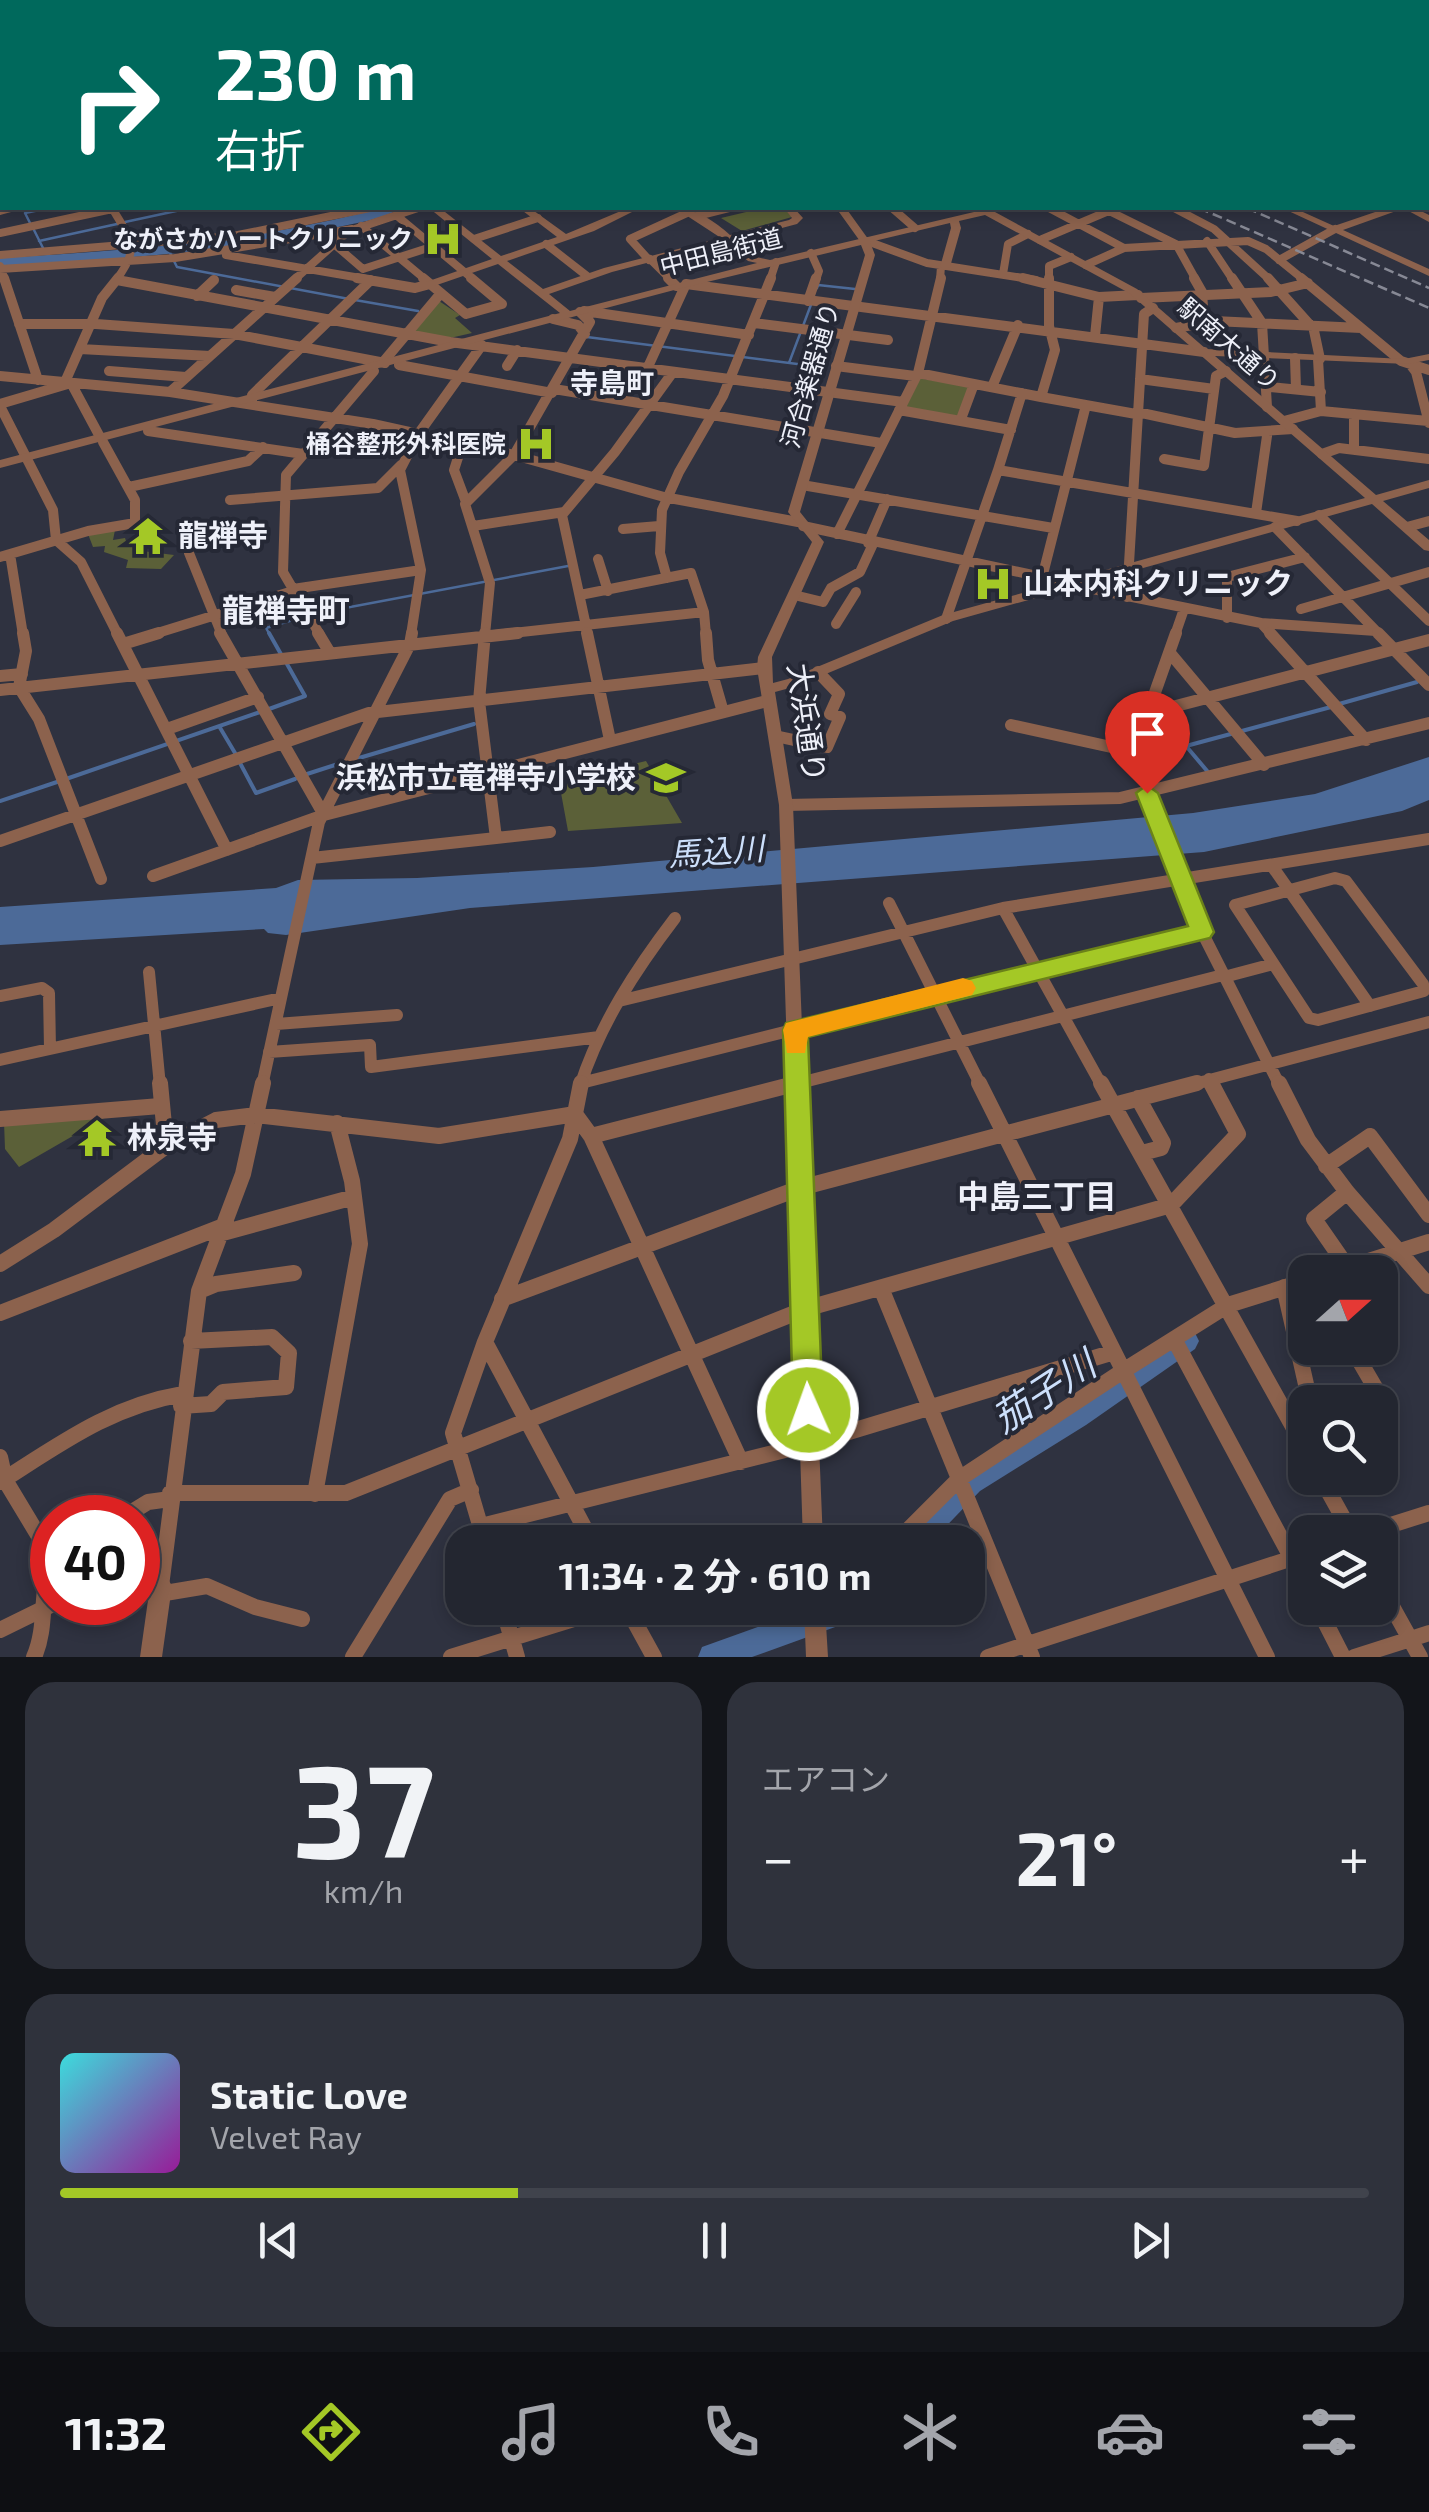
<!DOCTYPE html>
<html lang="ja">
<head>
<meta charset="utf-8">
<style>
	body { margin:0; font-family:"Exo 2","Noto Sans JP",sans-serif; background:#2f323c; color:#f1f3f6; height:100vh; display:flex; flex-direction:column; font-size:38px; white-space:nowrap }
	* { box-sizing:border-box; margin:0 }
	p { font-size:32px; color:#a3a5ab }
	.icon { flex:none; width:55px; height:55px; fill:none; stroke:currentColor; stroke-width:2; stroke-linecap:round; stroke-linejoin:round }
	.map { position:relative; height:1657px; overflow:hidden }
	.sheet { display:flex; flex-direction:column; gap:25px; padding:25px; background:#13151a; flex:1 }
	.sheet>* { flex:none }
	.guide { position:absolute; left:0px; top:0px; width:1430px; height:210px; box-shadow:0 5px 15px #0003,0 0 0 2px #40434c; background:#00695c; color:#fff; overflow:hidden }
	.needle { width:65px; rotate:69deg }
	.tools { position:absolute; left:1288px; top:1255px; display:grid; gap:20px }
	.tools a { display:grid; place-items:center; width:110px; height:110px; border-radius:20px; background:#232630; box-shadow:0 5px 15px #0003,0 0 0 2px #40434c; font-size:50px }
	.speed { position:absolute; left:30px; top:1495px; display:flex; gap:20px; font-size:50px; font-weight:700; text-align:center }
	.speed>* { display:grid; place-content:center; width:130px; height:130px; border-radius:50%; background:#232630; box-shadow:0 5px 15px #0003,0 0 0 2px #40434c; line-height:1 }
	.speed .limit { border:15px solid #d22; background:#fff; color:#111 }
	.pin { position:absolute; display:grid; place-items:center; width:85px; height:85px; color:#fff; margin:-102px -42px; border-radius:50% 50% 50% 0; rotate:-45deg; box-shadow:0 0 10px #0007 }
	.pin .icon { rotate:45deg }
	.me { position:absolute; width:110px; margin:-55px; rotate:358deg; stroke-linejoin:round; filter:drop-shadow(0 0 8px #0008) }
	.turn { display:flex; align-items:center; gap:35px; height:210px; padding:0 50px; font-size:45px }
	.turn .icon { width:130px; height:130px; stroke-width:2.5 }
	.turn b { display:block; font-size:70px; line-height:85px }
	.big { font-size:75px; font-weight:700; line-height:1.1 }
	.sheet .card { flex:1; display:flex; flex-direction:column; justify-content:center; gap:15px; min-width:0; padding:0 35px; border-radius:30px; background:#2f323c }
	.sheet .dial { align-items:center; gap:0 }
	.dial b { font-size:130px; line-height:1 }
	.song { display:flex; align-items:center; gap:30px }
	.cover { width:120px; height:120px; border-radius:15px; background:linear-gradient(135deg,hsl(180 70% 55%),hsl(300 70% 35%)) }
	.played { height:10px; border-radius:5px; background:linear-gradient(90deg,#a4c826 35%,#40434c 35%) }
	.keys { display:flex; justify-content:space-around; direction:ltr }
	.heat { display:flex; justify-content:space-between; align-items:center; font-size:55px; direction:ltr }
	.sheet .tiles { flex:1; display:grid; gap:25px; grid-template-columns:1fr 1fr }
	.card:last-child { grid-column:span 2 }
	.trip { position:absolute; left:445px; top:1525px; width:540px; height:100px; border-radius:30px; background:#232630; box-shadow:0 5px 15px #0003,0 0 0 2px #40434c; font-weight:700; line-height:100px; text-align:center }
	.tab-bar { display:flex; height:160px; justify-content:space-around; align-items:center; background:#0e0f13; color:#a3a5ab }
	.tab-bar .icon { width:70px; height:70px }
	.tab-bar .selected { color:#a4c826 }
	.tab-bar b { font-size:45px; color:#f1f3f6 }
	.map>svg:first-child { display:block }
	.green { fill:#5b6038 }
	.water { fill:#4c6a98 }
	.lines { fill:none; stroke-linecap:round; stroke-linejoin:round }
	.stream-far1 { stroke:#4c6a98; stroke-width:2.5 }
	.stream { stroke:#4c6a98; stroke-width:4 }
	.river { fill:#4c6a98; fill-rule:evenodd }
	.minor-far3 { stroke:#8c624d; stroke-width:8 }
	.minor-far2 { stroke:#8c624d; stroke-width:10 }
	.minor-far1 { stroke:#8c624d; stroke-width:12 }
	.minor { stroke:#8c624d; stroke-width:16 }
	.tertiary { fill:#8c624d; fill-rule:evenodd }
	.trunk { fill:#ee9970; fill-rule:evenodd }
	.rail { stroke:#878995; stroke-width:2.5; stroke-dasharray:10 5; stroke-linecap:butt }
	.route { fill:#a4c826; stroke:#6b8219; stroke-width:2.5 }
	.slow { fill:#f59e0b }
	.labels { text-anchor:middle; stroke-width:8; stroke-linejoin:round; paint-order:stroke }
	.far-poi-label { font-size:25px; font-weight:bold; fill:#eef0f9; stroke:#252835; text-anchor:end }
	.far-street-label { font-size:25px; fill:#eef0f9; stroke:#252835 }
	.far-neighbourhood-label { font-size:28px; font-weight:bold; fill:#eef0f9; stroke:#252835 }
	.poi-label { font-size:30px; font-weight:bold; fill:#eef0f9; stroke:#252835; text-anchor:start }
	.street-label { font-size:30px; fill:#eef0f9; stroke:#252835 }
	.neighbourhood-label { font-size:32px; font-weight:bold; fill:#eef0f9; stroke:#252835 }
	.water-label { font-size:32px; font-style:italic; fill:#ccdffb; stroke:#252835 }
	.near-water-label { font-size:38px; font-style:italic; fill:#ccdffb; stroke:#252835 }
</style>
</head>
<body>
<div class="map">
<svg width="1429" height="1657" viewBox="0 0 1429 1657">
	<rect width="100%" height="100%" fill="#2f3240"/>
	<path class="green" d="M763 208H784L792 217 742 231 721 218Z
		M439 301 460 315 455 318 472 333 450 338 412 331Z
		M917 378 969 386 959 417 903 409Z
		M115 530 113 540 125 538 127 544 143 546 142 551 174 555 161 569 126 568 128 560 104 552 105 546 93 547 88 534Z
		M646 761 682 823 568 831 559 782Z
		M104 1118 19 1167 5 1149 4 1122Z"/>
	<path class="water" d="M1429 757V800L1402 811 1204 852 470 908 286 935 268 933 264 929 0 945V907L276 888 298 880 417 878 593 867 1193 813 1315 794Z"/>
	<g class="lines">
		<path class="stream-far1" d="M163 2 176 0
			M125 222 190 208
			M31 225 25 213 49 208
			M33 228 44 250
			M39 241 117 224
			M169 251 177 267 349 299
			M817 288 818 285 855 289
			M355 300 418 311
			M587 337 813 366
			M789 363 812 302
			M270 635 266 628 313 614 568 566"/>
		<path class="stream" d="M269 633 282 656
			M1339 704 1417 682
			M269 709 305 696 287 664
			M219 726 235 753
			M359 758 474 724
			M240 763 256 793 295 779
			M1208 772 1186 746 1331 707
			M307 774 344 762
			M66 779 260 712
			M0 801 57 782"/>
		<path class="river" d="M381 208H401C382 220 351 224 328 229 220 253 110 260 0 266V258C129 250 256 242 381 208Z
			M1186 1329 1195 1333 1199 1341 1195 1349 1086 1425 980 1491 931 1542H899L903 1532 960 1473Z
			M811 1608H864L860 1618 752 1657H698L702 1647Z"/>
		<path class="minor-far3" d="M441 0 452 2
			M548 0 561 2
			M638 0 661 2
			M1210 0 1214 2
			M243 2 256 0
			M1023 2 1037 0
			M1104 2 1182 0
			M0 12 2 17
			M0 181 2 185
			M112 208C131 240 141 248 116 280
			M841 208 864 240 927 263 1036 280
			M892 208 915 228
			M1049 208 1124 248
			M1103 208 1176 244 1196 280
			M1174 208 1214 229 1270 280
			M0 211 11 208
			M396 215 474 280
			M697 216 729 208
			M361 226 426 280
			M0 233 117 208
			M474 239 538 218
			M1040 240 1111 210
			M1207 241 1233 280
			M334 244 363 269 434 246
			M546 244 587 276
			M811 253 819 271 816 280
			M0 255 233 236 370 208
			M226 255 372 280
			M650 259 671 280
			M649 260 630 239 689 212
			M1279 260 1335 229
			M1086 265 1124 248 1248 241 1266 249 1304 280
			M0 266 5 280
			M0 269 175 258 352 229
			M1003 274 1008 244 1028 234
			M294 280 349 231 418 208
			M770 280 776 262
			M940 280 941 266
			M1049 280V266L1071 257"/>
		<path class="minor-far2" d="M4 278 38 380
			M357 278 415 288 430 284
			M423 278 466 314 502 304 471 278
			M668 278 676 286
			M1023 278 1099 297 1138 295
			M1049 278V326L1055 350 1041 397 1136 414
			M1194 278 1202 292 1204 321
			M1232 278 1262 323 1267 407
			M1268 278 1311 326
			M1301 278 1401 361 1429 370
			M117 280 450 342 903 402
			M236 290 275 297
			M197 296 214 280
			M1141 298 1271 292 1308 283
			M808 301 816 278
			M584 311 749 335
			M553 319 578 325 585 334
			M754 323 888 340
			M19 324H96L234 334 385 363
			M1313 326 1320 359
			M1176 328 1214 321 1361 328
			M1095 336 1099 297
			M80 349 210 356
			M1295 358 1296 389
			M384 361 441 293
			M1410 364 1416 372 1429 423
			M399 365 552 393
			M507 366 517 350
			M836 366 915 376
			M647 369 686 284 1204 352
			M109 371 186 377
			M918 373 1041 397
			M0 376 170 392 373 424 514 455 664 497 798 522
			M1140 379 1214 389
			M65 382 102 298 118 278
			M992 387 1018 325
			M1269 387 1321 392
			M554 389 881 443
			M170 392 297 278
			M252 403V395L371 280
			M0 404 71 383 100 437
			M0 406 53 510 56 540 81 562 118 635
			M899 410 1011 430
			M1321 411 1428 421
			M1137 412 1235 433 1293 429
			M1354 414V449
			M961 419 974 384
			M1284 421 1321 411 1318 359
			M148 431 303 454
			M463 442 454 470 466 502
			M1322 454 1339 448 1429 459
			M1164 459 1204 466 1216 376 1226 371
			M998 470 1022 393
			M802 485 1053 528
			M129 487 248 461 263 447
			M230 500 378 488 401 465
			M1256 513 1267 436
			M1319 515 1429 621
			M473 526 564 512
			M803 526 1070 583
			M1275 527 1380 635
			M1407 527 1429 521
			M623 529 659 526
			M837 534 918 373 941 278
			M868 543 887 499
			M189 553 222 635
			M10 554 23 635
			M0 557 88 531 135 523V500L103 442
			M598 559 608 591
			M667 578 660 553 662 510 679 472 723 396 771 278
			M1042 578 1086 405
			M1068 584 1261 623 1272 635
			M293 589 421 570
			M580 595 691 573 704 612
			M794 595 823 602 831 588 860 572 873 544
			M1127 597 1144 314 1153 308
			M1301 609 1429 572
			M1227 618V577L1305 557
			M946 619 998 470 1297 521
			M1261 623 1376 631
			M836 624 856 592
			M151 635 293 591
			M320 635 283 572 286 475 374 371
			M411 635 421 570 400 470 419 433 482 345
			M485 635 490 583 465 504 514 455 590 322 580 312
			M495 635 704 612 706 635
			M588 635 562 515 615 452 673 372
			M1175 635 1184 609"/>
		<path class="minor-far1" d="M23 633 26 651 19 687 39 719 101 879
			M117 633 227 850
			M220 633 324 815
			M318 633 330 653
			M587 633 610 740
			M706 633 708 660 723 712
			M1270 633 1366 740
			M1378 633 1429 685
			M123 644 159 633
			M1170 653 1264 765
			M0 676 22 674
			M0 690 518 633
			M1149 713 1429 640
			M1011 725 1134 752 1176 633
			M167 729 258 697
			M775 736 827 747 840 717 830 714 839 694 818 672
			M1134 752 1202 932 1280 1086
			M786 805 1120 798 1429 723
			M496 838 550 832
			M0 841 369 713 764 668
			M312 858 496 838 479 701 485 633
			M1272 866 1370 1006
			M153 876 324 815 767 701
			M1335 878 1346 881 1423 984 1424 991 1318 1020 1309 1018 1235 905Z
			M889 903 981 1086
			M1003 908 1102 1086
			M149 972 160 1086
			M1224 977 1273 964
			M0 996 42 988 49 993 50 1049
			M619 1001 1003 908 1429 839
			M276 1024 397 1015
			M269 1052 370 1045 371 1067 599 1037
			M0 1060 281 998
			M1209 1079 1213 1086
			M581 1083 1036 969 1202 932
			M262 1086 319 822 410 644 412 633
			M580 1086C600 1024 636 969 675 918
			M788 1086 1223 975
			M1187 1086 1429 1022"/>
		<path class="minor" d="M160 1083 166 1146
			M979 1083 1267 1657
			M1101 1083 1305 1448
			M1279 1083 1308 1140 1347 1192 1429 1286
			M1138 1098 1163 1143 1161 1148 1142 1153
			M575 1114 591 1136 741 1462
			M0 1119 160 1106
			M591 1136 798 1083
			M1326 1166 1370 1136 1429 1215
			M1347 1192 1314 1219 1348 1268
			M219 1234 354 1197
			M0 1264 54 1230 166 1146 216 1120 256 1115 439 1136 575 1114
			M1334 1272 1429 1242
			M1284 1287 1310 1402
			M881 1288 1032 1657
			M199 1291 216 1284 294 1273
			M502 1299 800 1188 1197 1083
			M0 1313 221 1227
			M1174 1339 1305 1583
			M485 1342 592 1542
			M1352 1348 1387 1408
			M181 1406 211 1404 223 1392 286 1387 289 1353 272 1337 191 1341
			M0 1457 5 1480 52 1558
			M1321 1478 1351 1532
			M0 1482C60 1444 111 1406 183 1394
			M170 1493H346L805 1309 1171 1205 1238 1134 1211 1083
			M315 1494 360 1244 352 1181 337 1123
			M122 1518 148 1502 170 1499
			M481 1526 809 1444 1114 1352
			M1369 1532 1429 1513
			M485 1542 453 1433 485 1342 570 1139 581 1083
			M896 1542 959 1479 1123 1371 1228 1305 1305 1281
			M138 1585 161 1586 199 1291 243 1174 263 1083
			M1380 1585 1420 1657
			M159 1594 207 1586 255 1607 302 1619
			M503 1608 517 1657
			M627 1608 654 1657
			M1318 1608 1343 1657
			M816 1625 833 1608
			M0 1630 57 1602
			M34 1657C48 1626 39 1591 52 1559
			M353 1657 450 1499 471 1490
			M451 1657 609 1608
			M988 1657 1305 1554
			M1354 1657 1429 1633"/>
		<path class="tertiary" d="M80 0H100L96 2H78Z
			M408 0H416L415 2H407Z
			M644 0H651L652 1 643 2Z
			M746 0H754V2H746Z
			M974 0H984L986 2H977Z
			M1076 0H1086L1087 2H1078Z
			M0 14 2 15V19L0 20Z
			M1429 28V34L1428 35V29Z
			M0 111H2V117H0Z
			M1428 192H1429V198H1428Z
			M429 208H440L501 256 557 237 519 208H530L566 234 628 208H640L594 231 507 261 543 289 604 268 721 238 675 208C695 208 716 222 730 235L789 220 792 218 784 208H794L803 218 797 224 736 240 756 257 770 260 991 208H1006L1005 210 995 212 1137 289 1206 349 1404 359 1429 354V360L1408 364 1215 356 1376 495 1429 480V488L1383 501 1429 540V551L1424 550 1372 504 953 621 797 686 775 692 793 805 823 1542H803L779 805 757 668 758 657 812 542 788 512 865 255 861 245 678 289 0 468V460L560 313 498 264 434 286H426V282L492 259ZM985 215 1129 293 1365 498 943 615 788 679 773 683 772 657 824 542 800 512 875 255 870 242 950 223 951 228 940 267 945 270 950 267 961 228 959 221ZM727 242 748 261 757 263 570 311 549 294 612 272Z
			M1282 208H1294L1334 226 1387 208H1400L1399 210 1343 230 1429 269V276Z
			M1403 208H1415L1429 215V222Z
			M161 1575 168 1579 172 1586 162 1657H140L150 1586 154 1579Z
			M804 1608H825L828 1657H806Z"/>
		<path class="trunk" d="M1325 0H1339L1341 2H1327Z
			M1428 59 1429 60V68L1428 67Z"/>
		<path class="rail" d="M466 0 477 2
			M507 0 519 2
			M1266 2 1362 0
			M1199 208 1429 308
			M1247 208 1429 288"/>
	</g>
	<path class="route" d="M1147 785 1158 793 1214 932 1210 938 808 1037 823 1410 819 1420 808 1425 797 1420 793 1410 783 1030 786 1023 1188 926 1136 793Z"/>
	<path class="slow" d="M963 978 972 981 976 988 972 995 808 1037 805 1053H787L783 1030 786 1023Z"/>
	<defs>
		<g id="hospital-bare" transform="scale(3)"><path d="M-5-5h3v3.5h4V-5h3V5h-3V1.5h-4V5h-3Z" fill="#a4c826" stroke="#252835" stroke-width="2.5" paint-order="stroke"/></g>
		<g id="temple-bare" transform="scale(3)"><path d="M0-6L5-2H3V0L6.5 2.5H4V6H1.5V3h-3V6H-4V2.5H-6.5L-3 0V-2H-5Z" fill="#a4c826" stroke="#252835" stroke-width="2.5" paint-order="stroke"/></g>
		<g id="school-bare" transform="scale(3)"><path d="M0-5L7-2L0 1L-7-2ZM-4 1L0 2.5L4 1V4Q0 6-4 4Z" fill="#a4c826" stroke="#252835" stroke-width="2.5" paint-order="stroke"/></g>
	</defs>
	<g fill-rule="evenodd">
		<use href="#hospital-bare" x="443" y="239"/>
		<use href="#hospital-bare" x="536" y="444"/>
		<use href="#temple-bare" x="148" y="536"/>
		<use href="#hospital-bare" x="993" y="584"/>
		<use href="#school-bare" x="666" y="778"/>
		<use href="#temple-bare" x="97" y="1138"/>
	</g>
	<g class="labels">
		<g class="far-poi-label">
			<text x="413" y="248">ながさかハートクリニック</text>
			<text x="506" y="453">桶谷整形外科医院</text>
		</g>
		<g class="far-street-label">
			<text transform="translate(721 252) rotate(-14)" y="9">中田島街道</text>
			<text transform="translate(1229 344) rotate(41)" y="9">駅南大通り</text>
			<text transform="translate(810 375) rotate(-74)" y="9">河合楽器通り</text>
		</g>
		<g class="far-neighbourhood-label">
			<text x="612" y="393">寺島町</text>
		</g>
		<g class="poi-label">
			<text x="178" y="546">龍禅寺</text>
			<text x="1023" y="594">山本内科クリニック</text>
			<text x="636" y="788" text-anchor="end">浜松市立竜禅寺小学校</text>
			<text x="127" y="1148">林泉寺</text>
		</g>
		<g class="street-label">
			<text transform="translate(806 723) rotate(82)" y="10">大浜通り</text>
		</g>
		<g class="neighbourhood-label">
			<text x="286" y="622">龍禅寺町</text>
			<text x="1037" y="1208">中島三丁目</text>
		</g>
		<g class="water-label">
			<text transform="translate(716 852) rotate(-4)" y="11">馬込川</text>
		</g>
		<g class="near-water-label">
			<text transform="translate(1044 1392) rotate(-33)" y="13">茄子川</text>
		</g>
	</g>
</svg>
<div class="tools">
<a><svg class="needle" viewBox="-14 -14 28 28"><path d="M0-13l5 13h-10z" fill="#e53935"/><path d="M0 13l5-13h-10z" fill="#a3a5ab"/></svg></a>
<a><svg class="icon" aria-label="search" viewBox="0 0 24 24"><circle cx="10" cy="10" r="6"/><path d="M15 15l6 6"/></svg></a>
<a><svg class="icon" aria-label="layers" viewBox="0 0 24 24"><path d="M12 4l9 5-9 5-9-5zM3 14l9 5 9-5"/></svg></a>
</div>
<div class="speed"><div class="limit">40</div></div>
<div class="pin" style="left:1147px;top:793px;background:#d93025"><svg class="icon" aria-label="arrive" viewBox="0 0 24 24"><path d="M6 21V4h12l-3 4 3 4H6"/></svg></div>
<svg class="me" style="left:808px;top:1410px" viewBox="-20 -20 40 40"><circle r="17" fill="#a4c826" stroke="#fff" stroke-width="3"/><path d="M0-11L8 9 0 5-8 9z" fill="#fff"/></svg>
<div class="trip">11:34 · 2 分 · 610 m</div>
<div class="guide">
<div class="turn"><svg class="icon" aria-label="right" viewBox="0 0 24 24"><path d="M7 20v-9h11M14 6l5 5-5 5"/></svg><div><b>230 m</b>右折</div></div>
</div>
</div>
<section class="sheet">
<div class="tiles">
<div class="card dial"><b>37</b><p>km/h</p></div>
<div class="card"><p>エアコン</p>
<div class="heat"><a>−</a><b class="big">21°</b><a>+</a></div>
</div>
<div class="card">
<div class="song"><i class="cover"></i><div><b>Static Love</b><p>Velvet Ray</p></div></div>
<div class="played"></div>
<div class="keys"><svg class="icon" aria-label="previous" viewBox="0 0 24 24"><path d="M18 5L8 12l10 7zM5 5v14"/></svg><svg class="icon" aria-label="pause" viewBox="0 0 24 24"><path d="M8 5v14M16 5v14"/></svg><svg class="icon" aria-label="next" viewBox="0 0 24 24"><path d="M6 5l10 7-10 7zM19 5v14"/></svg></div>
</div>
</div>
</section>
<nav class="tab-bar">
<b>11:32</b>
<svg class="icon selected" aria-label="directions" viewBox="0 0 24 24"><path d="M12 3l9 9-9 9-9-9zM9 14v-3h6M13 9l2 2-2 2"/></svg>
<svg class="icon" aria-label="music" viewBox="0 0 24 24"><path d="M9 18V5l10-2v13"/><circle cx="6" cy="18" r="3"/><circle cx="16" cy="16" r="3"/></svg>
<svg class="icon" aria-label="phone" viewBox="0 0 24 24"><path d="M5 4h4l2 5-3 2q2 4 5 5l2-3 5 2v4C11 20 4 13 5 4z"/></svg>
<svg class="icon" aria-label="climate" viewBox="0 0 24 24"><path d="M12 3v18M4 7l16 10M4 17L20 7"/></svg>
<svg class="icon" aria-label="car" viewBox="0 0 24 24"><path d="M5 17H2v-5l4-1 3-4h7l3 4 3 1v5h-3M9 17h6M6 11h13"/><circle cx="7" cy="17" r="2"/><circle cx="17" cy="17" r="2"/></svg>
<svg class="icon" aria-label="filters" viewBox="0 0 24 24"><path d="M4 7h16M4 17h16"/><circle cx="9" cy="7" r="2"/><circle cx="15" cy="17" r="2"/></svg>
</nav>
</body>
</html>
